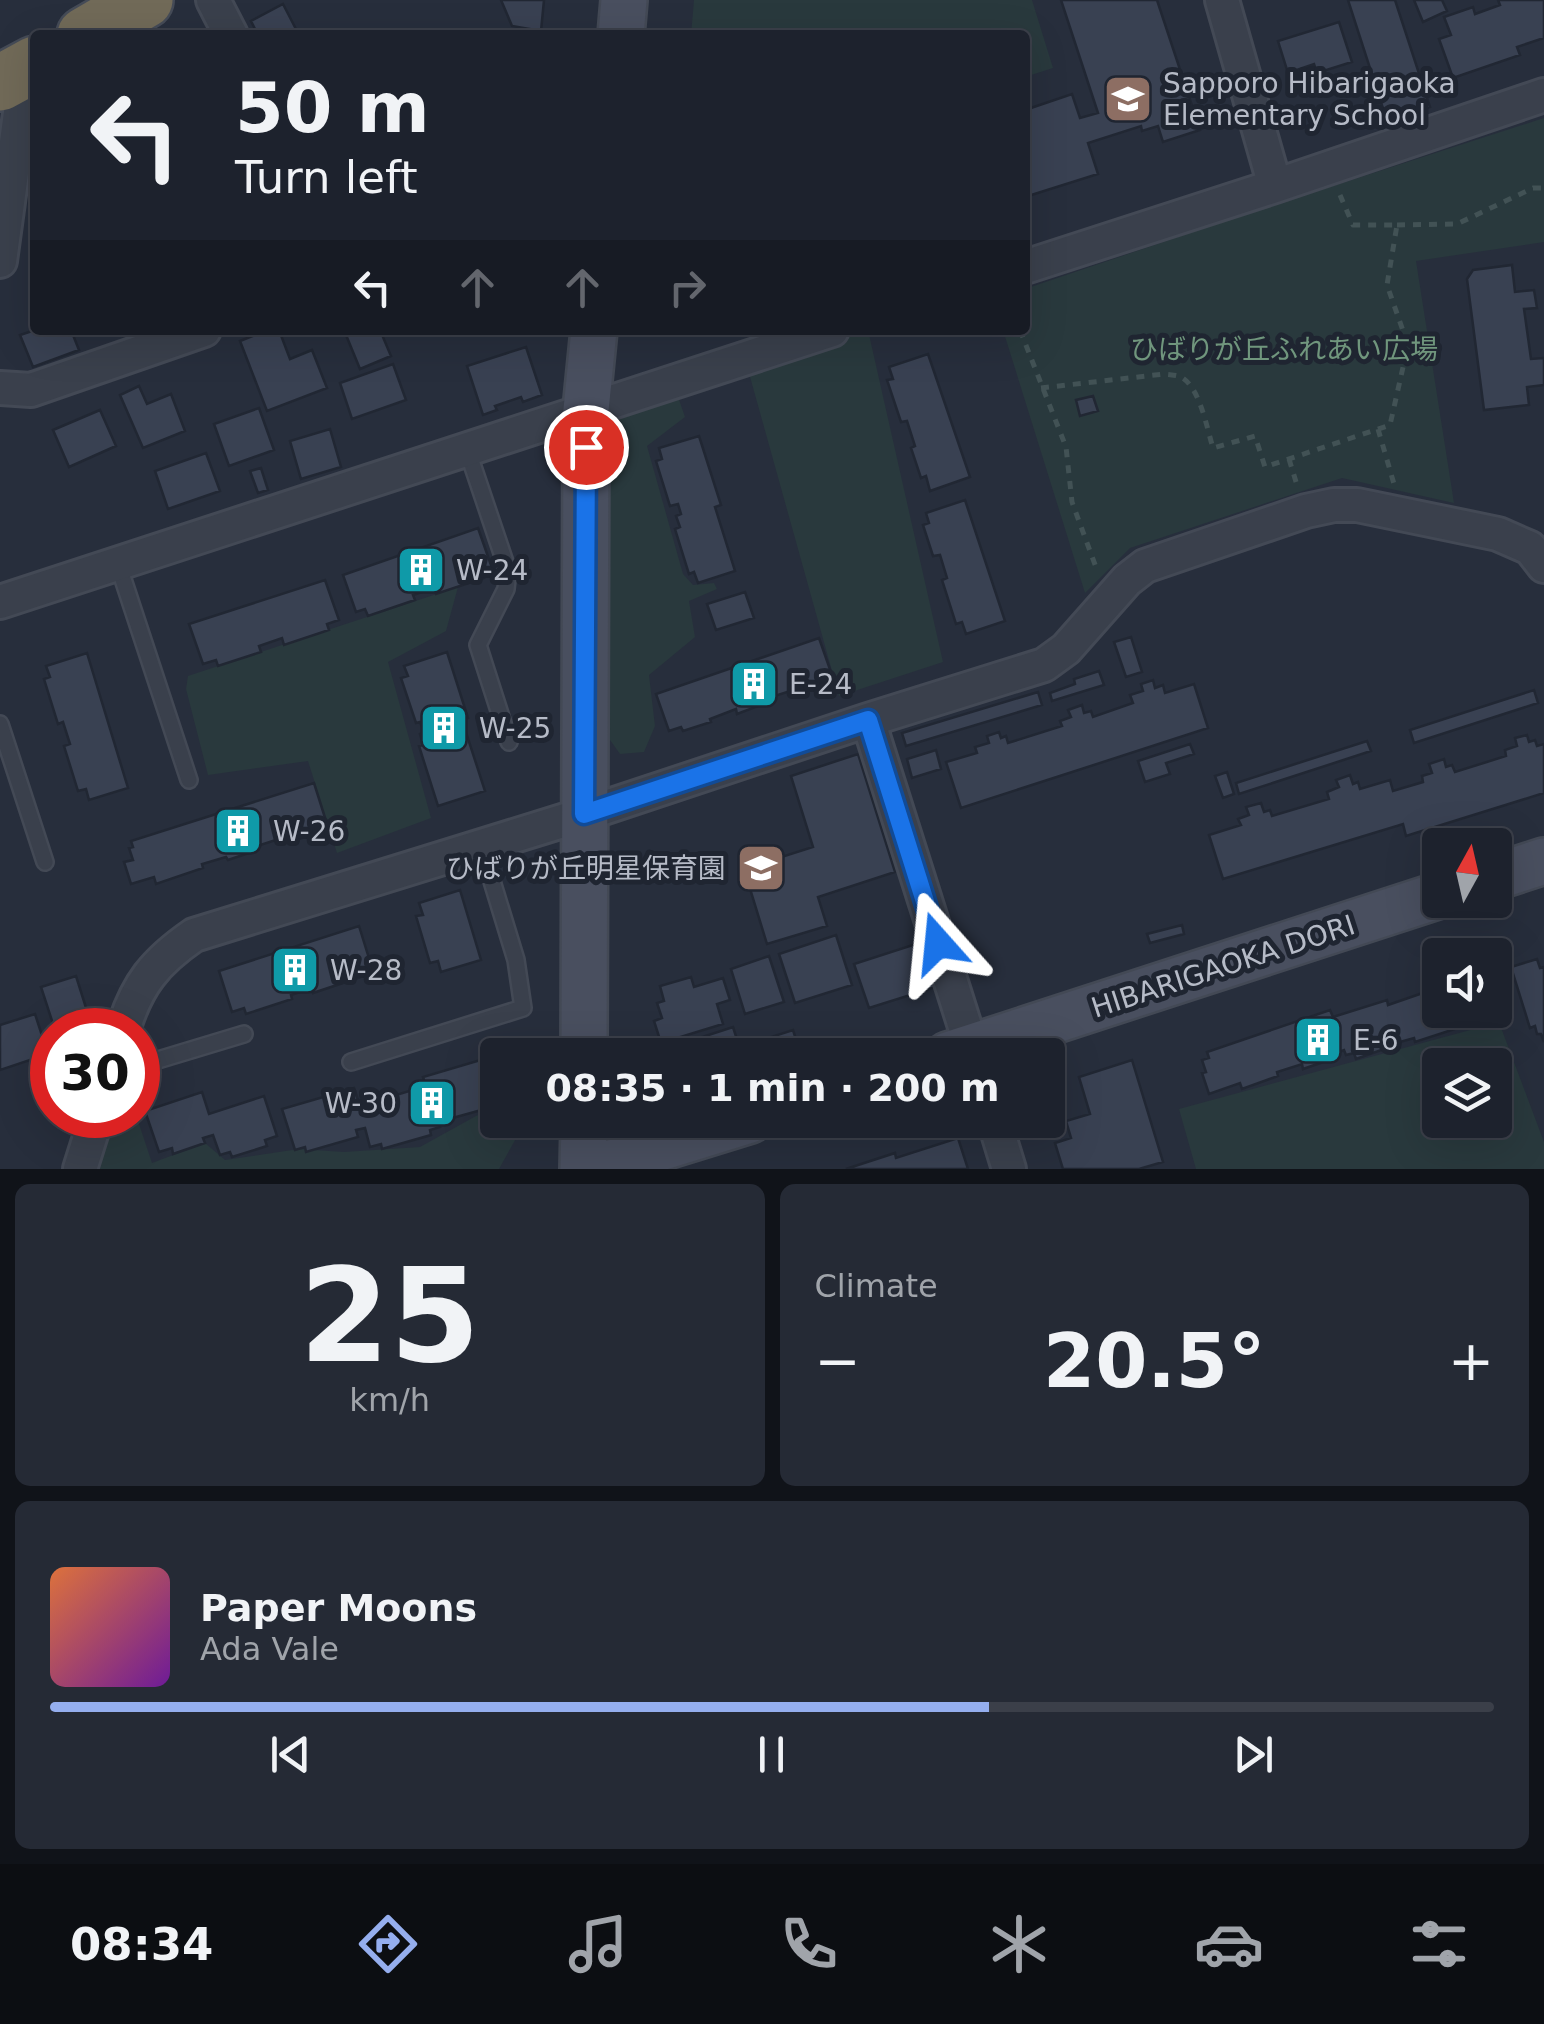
<!DOCTYPE html>
<html lang="en">
<head>
<meta charset="utf-8">
<style>
	body { margin:0; font-family:"DejaVu Sans","Noto Sans JP",sans-serif; background:#252a35; color:#f1f3f6; height:100vh; display:flex; flex-direction:column; font-size:38px; white-space:nowrap }
	* { box-sizing:border-box; margin:0 }
	p { font-size:32px; color:#a0a4aa }
	.icon { flex:none; width:55px; height:55px; fill:none; stroke:currentColor; stroke-width:2; stroke-linecap:round; stroke-linejoin:round }
	.map { position:relative; height:1169px; overflow:hidden }
	.sheet { display:flex; flex-direction:column; gap:15px; padding:15px; background:#101319; flex:1 }
	.sheet>* { flex:none }
	.hud { position:absolute; left:30px; top:30px; width:1000px; height:305px; border-radius:10px; box-shadow:0 10px 40px #0002,0 0 0 2px #3b3f49; background:#1d222d; color:#f1f3f6; overflow:hidden }
	.needle { width:65px; rotate:8deg }
	.controls { position:absolute; left:1422px; top:828px; display:grid; gap:20px }
	.controls a { display:grid; place-items:center; width:90px; height:90px; border-radius:10px; background:#1d222d; box-shadow:0 10px 40px #0002,0 0 0 2px #3b3f49; font-size:50px }
	.speed { position:absolute; left:30px; top:1008px; display:flex; gap:20px; font-size:50px; font-weight:700; text-align:center }
	.speed>* { display:grid; place-content:center; width:130px; height:130px; border-radius:50%; background:#1d222d; box-shadow:0 10px 40px #0002,0 0 0 2px #3b3f49; line-height:1 }
	.speed .limit { border:15px solid #d22; background:#fff; color:#111 }
	.pin { position:absolute; display:grid; place-items:center; width:85px; height:85px; color:#fff; margin:-42px; border:5px solid #fff; border-radius:50%; box-shadow:0 2px 10px #0007 }
	.me { position:absolute; width:110px; margin:-55px; rotate:342deg; stroke-linejoin:round; filter:drop-shadow(0 0 8px #0008) }
	.turn { display:flex; align-items:center; gap:35px; height:210px; padding:0 40px; font-size:45px }
	.turn .icon { width:130px; height:130px; stroke-width:2.5 }
	.turn b { display:block; font-size:70px; line-height:85px }
	.lanes { display:flex; align-items:center; height:95px; padding:0 40px; background:#0003; justify-content:center; gap:50px; direction:ltr }
	.lanes .off { opacity:.35 }
	.big { font-size:75px; font-weight:700; line-height:1.1 }
	.sheet .widget { flex:1; display:flex; flex-direction:column; justify-content:center; gap:15px; min-width:0; padding:0 35px; border-radius:15px; background:#252a35 }
	.sheet .dial { align-items:center; gap:0 }
	.dial b { font-size:130px; line-height:1 }
	.song { display:flex; align-items:center; gap:30px }
	.cover { width:120px; height:120px; border-radius:15px; background:linear-gradient(135deg,hsl(20 70% 55%),hsl(280 70% 35%)) }
	.played { height:10px; border-radius:5px; background:linear-gradient(90deg,#95aeee 65%,#3b3f49 65%) }
	.keys { display:flex; justify-content:space-around; direction:ltr }
	.heat { display:flex; justify-content:space-between; align-items:center; font-size:55px; direction:ltr }
	.sheet .tiles { flex:1; display:grid; gap:15px; grid-template-columns:1fr 1fr }
	.widget:last-child { grid-column:span 2 }
	.trip { position:absolute; left:480px; top:1038px; width:585px; height:100px; border-radius:10px; background:#1d222d; box-shadow:0 10px 40px #0002,0 0 0 2px #3b3f49; font-weight:700; line-height:100px; text-align:center }
	.menu { display:flex; height:160px; justify-content:space-around; align-items:center; background:#0c0e12; color:#a0a4aa }
	.menu .icon { width:70px; height:70px }
	.menu .selected { color:#95aeee }
	.menu b { font-size:45px; color:#f1f3f6 }
	.map>svg:first-child { display:block }
	.green { fill:#29393d; fill-rule:evenodd }
	.building { fill:#394152; stroke:#212733; stroke-width:2.5 }
	.lines { fill:none; stroke-linecap:round; stroke-linejoin:round }
	.lane-casing { stroke:#434955; stroke-width:20 }
	.street-casing { stroke:#434955; stroke-width:38 }
	.secondary-casing { stroke:#434955; stroke-width:50 }
	.highway-casing { stroke:#454b57; stroke-width:60 }
	.path { stroke:#425255; stroke-width:5; stroke-dasharray:8 8; stroke-linecap:butt }
	.lane { stroke:#3a404c; stroke-width:15 }
	.street { stroke:#3a404c; stroke-width:32 }
	.secondary { stroke:#494f5f; stroke-width:45 }
	.highway { stroke:#716a58; stroke-width:55 }
	.route-casing { stroke:#114b97; stroke-width:25 }
	.route { stroke:#1a73e8; stroke-width:18 }
	.labels { text-anchor:middle; stroke-width:10; stroke-linejoin:round; paint-order:stroke }
	.poi-label { font-size:28px; fill:#b6bbc7; stroke:#1f2531; text-anchor:start }
	.park-label { font-size:28px; fill:#70967d; stroke:#1f2531 }
	.street-label { font-size:28px; fill:#b6bbc7; stroke:#1f2531 }
</style>
</head>
<body>
<div class="map">
<svg width="1544" height="1169" viewBox="0 0 1544 1169">
	<rect width="100%" height="100%" fill="#272e3c"/>
	<path class="green" d="M694 0H1032L1053 68 1025 77V35H691Z
		M1544 118V242L1416 261 1454 503 1342 478 1130 548 1085 593 1003 330H1025V289L1240 216Z
		M858 330H868L943 662 839 696 747 366Z
		M673 382 685 417 647 446 683 574 693 585 714 583 717 589 689 601 695 637 649 675 655 726 644 752 620 754 598 723 604 437 618 409Z
		M458 587 446 631 388 662 431 818 337 853 308 761 208 775 186 689 188 676Z
		M1500 1025 1544 1142V1169H1196L1179 1109 1474 1029ZM1495 1065V1120H1440V1065Z
		M497 1107 498 1120H524V1124L499 1169H94L106 1115H136L152 1163 205 1143 225 1160 299 1149 344 1152 420 1147 476 1116Z"/>
	<path class="building" d="M501 0H544L541 31 512 26Z
		M1061 0H1157L1200 130 1163 142 1158 126 1142 131 1141 126 1088 143 1098 174 1025 197V110L1072 94 1080 118 1098 113Z
		M1348 0H1395L1430 107 1387 121Z
		M1414 0H1442L1447 11 1423 22Z
		M1498 0H1544V38L1517 47 1520 55 1453 78 1439 39 1451 35 1444 17 1473 7 1475 14 1500 5Z
		M283 4 299 35H258L251 21Z
		M1339 22 1352 62 1317 73 1314 64 1288 73 1278 41Z
		M35 105V253L33 254 22 112Z
		M1512 265 1515 292 1534 290 1537 308 1524 309 1531 359 1544 358V385L1527 387 1529 405 1484 410 1467 279 1473 270Z
		M35 330H71L79 350 33 367 20 335Z
		M268 330H279L290 359 312 350 327 388 267 411 240 341Z
		M344 330H380L391 356 360 369Z
		M526 347 542 395 523 402 521 397 495 406 497 410 483 415 467 366Z
		M928 354 970 477 930 491 926 476 921 478 911 448 915 446 907 421 901 422 887 380 893 379 889 367Z
		M393 364 406 400 352 419 340 383Z
		M139 386 147 404 171 394 185 431 143 448 120 395Z
		M1093 396 1098 411 1080 416 1076 400Z
		M259 408 274 450 229 466 214 424Z
		M100 410 116 446 69 467 53 430Z
		M330 429 341 467 301 479 290 441Z
		M699 436 721 505 715 507 735 571 698 583 694 572 689 574 675 529 680 527 676 516 681 514 678 504 670 506 656 461 662 459 659 448Z
		M206 453 220 491 168 509 155 471Z
		M261 468 268 490 258 493 250 471Z
		M965 500 1005 621 966 634 962 622 956 624 942 580 947 578 940 555 933 556 923 525 929 523 926 513Z
		M478 528 492 568 482 572 484 578 436 594 434 588 413 595 415 600 368 616 365 609 356 612 343 575Z
		M325 580 339 620 327 624 329 630 284 645 282 638 259 646 261 652 218 666 216 660 203 664 189 624Z
		M745 592 754 618 716 630 707 604Z
		M1131 637 1142 672 1126 677 1114 642Z
		M819 638 833 678 819 682 820 685 791 695 790 691 765 699 766 703 737 714 736 709 710 719 711 722 683 731 681 727 669 731 656 694Z
		M447 652 468 718 462 720 485 791 438 806 419 746 423 745 420 734 424 732 420 722 416 723 401 678 408 676 404 666Z
		M87 653 128 788 89 800 86 789 78 791 64 746 70 744 63 722 58 724 44 679 50 677 46 666Z
		M1099 671 1104 685 1052 701 1050 693 1075 684 1074 679Z
		M1153 680 1155 688 1163 685 1165 693 1194 684 1208 728 961 808 946 762 977 753 975 747 989 743 987 736 999 732 1001 738 1006 736 1008 743 1062 726 1060 721 1071 717 1068 710 1082 705 1084 713 1091 711 1093 717 1133 703 1130 695 1143 691 1141 684Z
		M1534 690 1538 703 1414 743 1410 730Z
		M1038 692 1042 705 906 746 902 733Z
		M1527 735 1529 742 1535 740 1537 746 1544 744V793L1406 836 1403 824 1223 879 1209 835 1241 825 1238 819 1249 815 1246 807 1261 803 1264 812 1270 810 1272 816 1329 799 1327 792 1339 787 1336 780 1350 775 1353 784 1358 782 1360 789 1390 780 1393 791 1423 782 1422 776 1432 773 1429 764 1444 759 1446 767 1452 765 1455 772 1506 756 1505 750 1517 746 1515 738Z
		M1367 741 1371 751 1239 794 1236 783Z
		M1190 744 1194 754 1166 763 1170 774 1145 782 1138 761Z
		M936 750 941 769 912 778 907 759Z
		M858 754 895 872 818 897 827 926 767 944 744 869 813 847 791 776Z
		M1227 772 1234 794 1223 798 1215 776Z
		M314 783 327 824 313 829 315 834 293 841 291 835 257 846 258 850 228 860 226 857 202 864 203 868 156 884 154 877 131 884 124 862 133 860 129 848 133 847 131 841Z
		M460 890 481 960 441 972 438 961 430 963 416 916 423 915 419 903Z
		M1182 925 1184 934 1150 943 1147 934Z
		M359 926 372 968 359 972 361 977 313 993 312 988 291 995 292 999 246 1014 244 1008 232 1012 219 971Z
		M836 935 852 985 795 1003 779 954Z
		M922 942 936 987 869 1008 854 964Z
		M769 956 784 1002 745 1014 731 969Z
		M1537 959 1540 968 1544 967V1042L1541 1034H1537L1535 1026 1530 1028 1511 967Z
		M76 976 93 1030H55L41 987Z
		M691 977 694 987 723 978 730 1000 717 1004 723 1024 661 1043 654 1021 662 1018 657 1003 664 1001 660 986Z
		M1440 987V1010H1465L1468 1020 1457 1024 1458 1028 1415 1042 1414 1038 1400 1042 1399 1038 1388 1042 1390 1047 1356 1059 1354 1053 1346 1055 1344 1050 1330 1055 1332 1059 1303 1069 1302 1064 1277 1072 1278 1076 1242 1089 1240 1083 1209 1094 1202 1073 1206 1072 1202 1060 1209 1058 1207 1052 1330 1010 1333 1017 1387 1000 1388 1005Z
		M35 1014 48 1054 0 1070V1025Z
		M733 1027 742 1055H647Z
		M793 1030 801 1055H760L756 1042Z
		M494 1056 498 1069V1099L494 1100 496 1106 449 1119 447 1115 437 1118 440 1127 430 1130 431 1135 382 1149 381 1144 370 1147 365 1128 356 1130 358 1137 306 1152 305 1147 295 1150 282 1109 354 1088 360 1106 426 1086 423 1077Z
		M1132 1060 1163 1162 1139 1169H1063L1055 1143 1071 1138 1066 1121 1090 1114 1079 1077Z
		M202 1092 209 1114 264 1096 277 1136 265 1140 267 1146 232 1157 230 1152 220 1155 213 1135 203 1138 205 1143 173 1154 172 1148 159 1152 145 1111Z
		M958 1138 968 1169H846L895 1153 896 1158Z"/>
	<g class="lines">
		<g class="lane-casing">
			<path id="lane" d="M467 449 508 571 506 589 478 645 509 742
				M118 564 189 780
				M0 724 45 862
				M351 1062 523 1008 516 960 481 845
				M138 1066 244 1034"/>
		</g>
		<g class="street-casing">
			<path id="street" d="M213 0 231 35
				M1222 0 1275 186
				M0 261 26 69
				M1025 267 1275 186 1544 95
				M0 388 31 390 204 330
				M0 602 832 330
				M868 720 974 1055
				M123 1030C137 984 155 962 194 935L585 814 868 720 1044 665 1066 649 1127 580 1145 566 1306 511 1334 505H1357L1498 534 1530 548 1544 566
				M994 1120 1009 1169
				M80 1169 97 1115"/>
		</g>
		<g class="secondary-casing">
			<path id="secondary" d="M621 35 624 0
				M1495 877 1544 861
				M584 1055 586 410 594 330
				M948 1055 1440 895
				M583 1169 584 1120
				M592 1169 750 1120"/>
		</g>
		<g class="highway-casing">
			<path id="highway" d="M85 35 145 0
				M0 83 35 64"/>
		</g>
		<path class="path" d="M1397 225 1457 224 1533 188H1544
			M1020 330 1066 447 1072 502 1097 570
			M1041 388 1164 374C1170 375 1177 375 1181 377 1200 387 1207 429 1213 448L1255 436 1265 467 1390 425 1408 345 1387 285 1397 225H1353L1340 195
			M1378 429 1394 484
			M1289 459 1297 485"/>
		<use href="#lane" class="lane"/>
		<use href="#street" class="street"/>
		<use href="#secondary" class="secondary"/>
		<use href="#highway" class="highway"/>
	</g>
	<g class="lines">
		<g class="route-casing">
			<path id="route" d="M586 447 584 814 868 720 938 943"/>
		</g>
		<use href="#route" class="route"/>
	</g>
	<defs>
		<g id="school-square" transform="scale(2.5)"><rect x="-9" y="-9" width="18" height="18" rx="4" fill="#8d6e63" stroke="#1f2531"/><path d="M0-5L7-2L0 1L-7-2ZM-4 1L0 2.5L4 1V4Q0 6-4 4Z" fill="#fff"/></g>
		<g id="building-square" transform="scale(2.5)"><rect x="-9" y="-9" width="18" height="18" rx="4" fill="#0f9aa8" stroke="#1f2531"/><path d="M-4-6H4V6H1V3H-1V6H-4ZM-2.5-4.3h1.7v1.8h-1.7ZM.8-4.3h1.7v1.8H.8ZM-2.5-1h1.7V.8h-1.7ZM.8-1h1.7V.8H.8Z" fill="#fff"/></g>
	</defs>
	<g fill-rule="evenodd">
		<use href="#school-square" x="1128" y="99"/>
		<use href="#building-square" x="421" y="570"/>
		<use href="#building-square" x="754" y="684"/>
		<use href="#building-square" x="444" y="728"/>
		<use href="#building-square" x="238" y="831"/>
		<use href="#school-square" x="761" y="868"/>
		<use href="#building-square" x="295" y="970"/>
		<use href="#building-square" x="1318" y="1040"/>
		<use href="#building-square" x="432" y="1103"/>
	</g>
	<g class="labels">
		<g class="poi-label">
			<text x="1163" y="93">Sapporo Hibarigaoka<tspan x="1163" dy="32">Elementary School</tspan></text>
			<text x="456" y="580">W-24</text>
			<text x="789" y="694">E-24</text>
			<text x="479" y="738">W-25</text>
			<text x="273" y="841">W-26</text>
			<text x="726" y="878" text-anchor="end">ひばりが丘明星保育園</text>
			<text x="330" y="980">W-28</text>
			<text x="1353" y="1050">E-6</text>
			<text x="397" y="1113" text-anchor="end">W-30</text>
		</g>
		<g class="park-label">
			<text x="1284" y="359">ひばりが丘ふれあい広場</text>
		</g>
		<g class="street-label">
			<text transform="translate(1223 966) rotate(-18)" y="10">HIBARIGAOKA DORI</text>
		</g>
	</g>
</svg>
<div class="controls">
<a><svg class="needle" viewBox="-14 -14 28 28"><path d="M0-13l5 13h-10z" fill="#e53935"/><path d="M0 13l5-13h-10z" fill="#a0a4aa"/></svg></a>
<a><svg class="icon" aria-label="sound" viewBox="0 0 24 24"><path d="M4 9h4l5-4v14l-5-4H4zM17 9q2 3 0 6"/></svg></a>
<a><svg class="icon" aria-label="layers" viewBox="0 0 24 24"><path d="M12 4l9 5-9 5-9-5zM3 14l9 5 9-5"/></svg></a>
</div>
<div class="speed"><div class="limit">30</div></div>
<div class="pin" style="left:586px;top:447px;background:#d93025"><svg class="icon" aria-label="arrive" viewBox="0 0 24 24"><path d="M6 21V4h12l-3 4 3 4H6"/></svg></div>
<svg class="me" style="left:938px;top:943px" viewBox="-20 -20 40 40"><path d="M0-17L14 15 0 8-14 15z" fill="#1a73e8" stroke="#fff" stroke-width="4"/></svg>
<div class="trip">08:35 · 1 min · 200 m</div>
<div class="hud">
<div class="turn"><svg class="icon" aria-label="left" viewBox="0 0 24 24"><path d="M17 20v-9H6M10 6l-5 5 5 5"/></svg><div><b>50 m</b>Turn left</div></div>
<div class="lanes"><svg class="icon" aria-label="left" viewBox="0 0 24 24"><path d="M17 20v-9H6M10 6l-5 5 5 5"/></svg><svg class="icon off" aria-label="ahead" viewBox="0 0 24 24"><path d="M12 20V5M6 11l6-6 6 6"/></svg><svg class="icon off" aria-label="ahead" viewBox="0 0 24 24"><path d="M12 20V5M6 11l6-6 6 6"/></svg><svg class="icon off" aria-label="right" viewBox="0 0 24 24"><path d="M7 20v-9h11M14 6l5 5-5 5"/></svg></div>
</div>
</div>
<section class="sheet">
<div class="tiles">
<div class="widget dial"><b>25</b><p>km/h</p></div>
<div class="widget"><p>Climate</p>
<div class="heat"><a>−</a><b class="big">20.5°</b><a>+</a></div>
</div>
<div class="widget">
<div class="song"><i class="cover"></i><div><b>Paper Moons</b><p>Ada Vale</p></div></div>
<div class="played"></div>
<div class="keys"><svg class="icon" aria-label="previous" viewBox="0 0 24 24"><path d="M18 5L8 12l10 7zM5 5v14"/></svg><svg class="icon" aria-label="pause" viewBox="0 0 24 24"><path d="M8 5v14M16 5v14"/></svg><svg class="icon" aria-label="next" viewBox="0 0 24 24"><path d="M6 5l10 7-10 7zM19 5v14"/></svg></div>
</div>
</div>
</section>
<nav class="menu">
<b>08:34</b>
<svg class="icon selected" aria-label="directions" viewBox="0 0 24 24"><path d="M12 3l9 9-9 9-9-9zM9 14v-3h6M13 9l2 2-2 2"/></svg>
<svg class="icon" aria-label="music" viewBox="0 0 24 24"><path d="M9 18V5l10-2v13"/><circle cx="6" cy="18" r="3"/><circle cx="16" cy="16" r="3"/></svg>
<svg class="icon" aria-label="phone" viewBox="0 0 24 24"><path d="M5 4h4l2 5-3 2q2 4 5 5l2-3 5 2v4C11 20 4 13 5 4z"/></svg>
<svg class="icon" aria-label="climate" viewBox="0 0 24 24"><path d="M12 3v18M4 7l16 10M4 17L20 7"/></svg>
<svg class="icon" aria-label="car" viewBox="0 0 24 24"><path d="M5 17H2v-5l4-1 3-4h7l3 4 3 1v5h-3M9 17h6M6 11h13"/><circle cx="7" cy="17" r="2"/><circle cx="17" cy="17" r="2"/></svg>
<svg class="icon" aria-label="filters" viewBox="0 0 24 24"><path d="M4 7h16M4 17h16"/><circle cx="9" cy="7" r="2"/><circle cx="15" cy="17" r="2"/></svg>
</nav>
</body>
</html>
